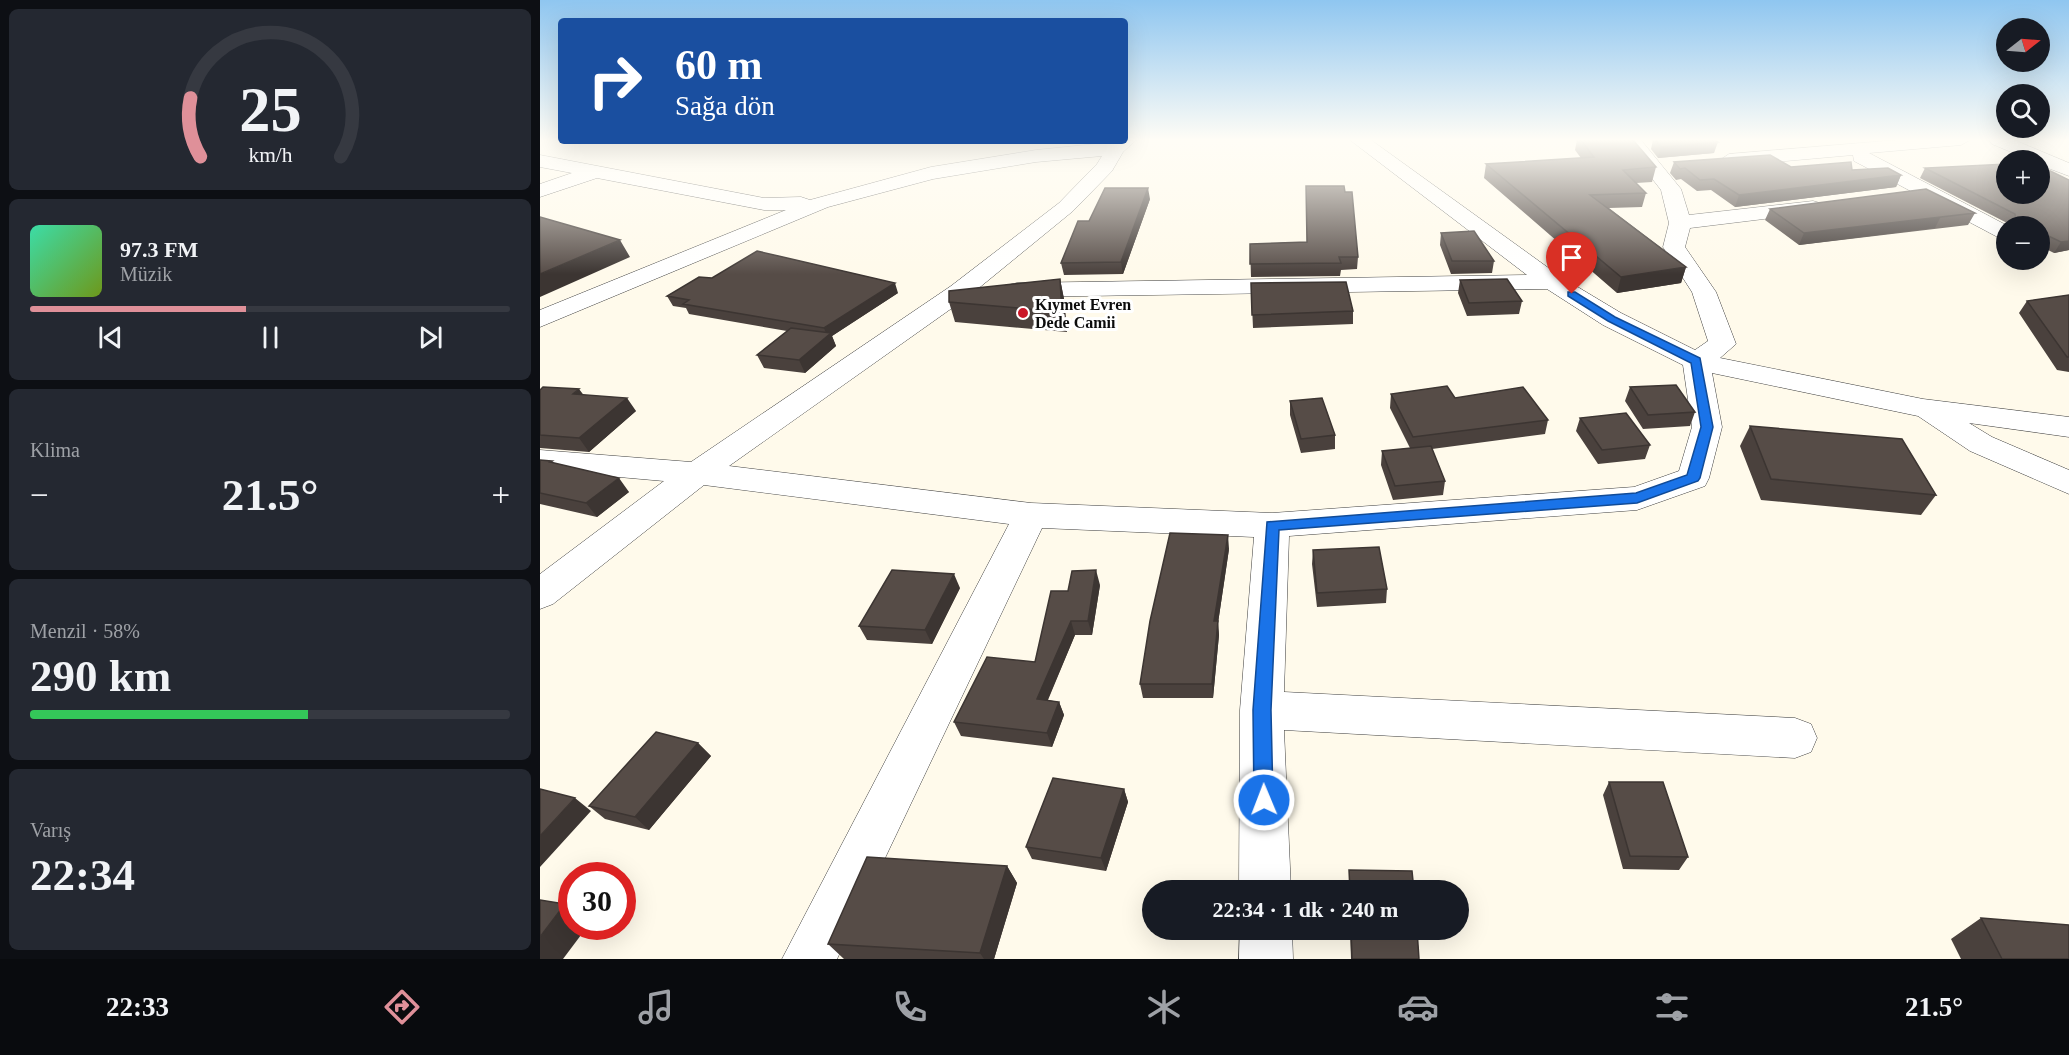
<!DOCTYPE html>
<html lang="tr">
<head>
<meta charset="utf-8">
<style>
	body { margin:0; font-family:"Times New Roman",serif; background:#242831; color:#f1f3f6; height:100vh; display:flex; flex-direction:column; font-size:22px; white-space:nowrap }
	* { box-sizing:border-box; margin:0 }
	p { font-size:20px; color:#9ea1a6 }
	.icon { flex:none; width:33px; height:33px; fill:none; stroke:currentColor; stroke-width:2; stroke-linecap:round; stroke-linejoin:round }
	.map { position:relative; flex:1; overflow:hidden }
	.sheet { display:flex; flex-direction:column; gap:9px; padding:9px; background:#0d0f14; width:540px }
	.sheet>* { flex:none }
	.guide { position:absolute; left:18px; top:18px; width:570px; height:126px; border-radius:6px; box-shadow:0 6px 24px #0002; background:#1a4fa0; color:#fff; overflow:hidden }
	.needle { width:39px; rotate:73deg }
	.controls { position:absolute; left:1456px; top:18px; display:grid; gap:12px }
	.controls a { display:grid; place-items:center; width:54px; height:54px; border-radius:50%; background:#171b24; box-shadow:0 6px 24px #0002; font-size:30px }
	.speed { position:absolute; left:18px; top:862px; display:flex; gap:12px; font-size:30px; font-weight:700; text-align:center }
	.speed>* { display:grid; place-content:center; width:78px; height:78px; border-radius:50%; background:#171b24; box-shadow:0 6px 24px #0002; line-height:1 }
	.speed .limit { border:9px solid #d22; background:#fff; color:#111 }
	.pin { position:absolute; display:grid; place-items:center; width:51px; height:51px; color:#fff; margin:-62px -26px; border-radius:50% 50% 50% 0; rotate:-45deg; box-shadow:0 0 6px #0007 }
	.pin .icon { rotate:45deg }
	.me { position:absolute; width:66px; margin:-33px; rotate:359deg; stroke-linejoin:round; filter:drop-shadow(0 0 4px #0008) }
	.turn { display:flex; align-items:center; gap:21px; height:126px; padding:0 18px; font-size:27px }
	.turn .icon { width:78px; height:78px; stroke-width:2.5 }
	.turn b { display:block; font-size:42px; line-height:51px }
	.big { font-size:45px; font-weight:700; line-height:1.1 }
	.sheet .widget { flex:1; display:flex; flex-direction:column; justify-content:center; gap:9px; min-width:0; padding:0 21px; border-radius:9px; background:#242831 }
	.sheet .dial { align-items:center; gap:0 }
	.dial svg { height:156px; overflow:visible; fill:none; stroke:#363941; stroke-width:7; stroke-linecap:round; text-anchor:middle }
	.dial text { fill:#f1f3f6; stroke:none }
	.song { display:flex; align-items:center; gap:18px }
	.cover { width:72px; height:72px; border-radius:9px; background:linear-gradient(135deg,hsl(160 70% 55%),hsl(80 70% 35%)) }
	.played { height:6px; border-radius:3px; background:linear-gradient(90deg,#df9099 45%,#363941 45%) }
	.keys { display:flex; justify-content:space-around; direction:ltr }
	.heat { display:flex; justify-content:space-between; align-items:center; font-size:33px; direction:ltr }
	.charge { height:9px; border-radius:4px; background:linear-gradient(90deg,#34c759 58%,#363941 0) }
	.trip { position:absolute; left:602px; top:880px; width:327px; height:60px; border-radius:30px; background:#171b24; box-shadow:0 6px 24px #0002; font-weight:700; line-height:60px; text-align:center }
	.dock { display:flex; height:96px; justify-content:space-around; align-items:center; background:#090b0e; color:#9ea1a6 }
	.dock .icon { width:42px; height:42px }
	.dock .active { color:#df9099 }
	.dock b { font-size:27px; color:#f1f3f6 }
	main { display:flex; flex:1; min-height:0 }
	.map>svg:first-child { display:block }
	.lines { fill:none; stroke-linecap:round; stroke-linejoin:round }
	.street-casing { stroke:#3f3f3f; stroke-width:1 }
	.street { fill:#fff; fill-rule:evenodd }
	.wall { fill:#4a413d }
	.shaded-wall { fill:#3c3532 }
	.building { fill:#564c47; stroke:#3c3532; stroke-width:1.5 }
	.route { fill:#1a73e8; stroke:#114b97; stroke-width:1.5 }
	.poi-dot { fill:#ca1627; stroke:#fff; stroke-width:2 }
	.labels { text-anchor:middle; stroke-width:6; stroke-linejoin:round; paint-order:stroke }
	.far-poi-label { font-size:16px; font-weight:bold; fill:#0c0c0c; stroke:#fff; text-anchor:start }
</style>
</head>
<body>
<main>
<section class="sheet">
<div class="widget dial"><svg viewBox="0 0 100 80">
<path d="M14 69A42 42 0 1 1 86 69"/>
<path d="M14 69A42 42 0 0 1 9 39" stroke="#df9099"/>
<text x="50" y="56" font-size="32" font-weight="700">25</text>
<text x="50" y="72" font-size="11">km/h</text>
</svg></div>
<div class="widget">
<div class="song"><i class="cover"></i><div><b>97.3 FM</b><p>Müzik</p></div></div>
<div class="played"></div>
<div class="keys"><svg class="icon" aria-label="previous" viewBox="0 0 24 24"><path d="M18 5L8 12l10 7zM5 5v14"/></svg><svg class="icon" aria-label="pause" viewBox="0 0 24 24"><path d="M8 5v14M16 5v14"/></svg><svg class="icon" aria-label="next" viewBox="0 0 24 24"><path d="M6 5l10 7-10 7zM19 5v14"/></svg></div>
</div>
<div class="widget"><p>Klima</p>
<div class="heat"><a>−</a><b class="big">21.5°</b><a>+</a></div>
</div>
<div class="widget"><p>Menzil · 58%</p><b class="big">290 km</b><div class="charge"></div></div>
<div class="widget"><p>Varış</p><b class="big">22:34</b></div>
</section>
<div class="map">
<svg width="1529" height="959" viewBox="0 0 1529 959">
	<rect width="100%" height="100%" fill="#fffaeb"/>
	<g class="lines">
		<g class="street-casing">
			<path id="street" d="M596 140 583 152 572 171 533 211 429 296 189 466 491 503 732 513 1094 487 1139 471 1152 427 1143 365 1063 325 1007 289 477 297 468 295 465 290 468 285 477 283 987 275 810 140H831L1021 277 1081 313 1155 350 1168 341 1152 292 1123 247 1129 223 1121 190 1082 140H1101L1141 189 1149 215 1273 201 1280 203 1283 207 1280 211 1273 213 1150 228 1145 247 1176 292 1196 344 1180 358 1383 399 1529 417V437L1429 423 1452 437 1529 470V494L1430 451 1378 416 1172 373 1182 427 1169 478 1165 486 1097 510 749 536 744 692 1255 718 1271 724 1277 738 1271 752 1255 758 744 730 751 891H699L700 710 714 537 502 528 297 959H242L469 524 164 485 13 604 0 609V574L124 481 0 470V450L151 462 411 286 519 203 557 164 562 156 496 162 393 179 288 207 0 327V310L246 210H224L57 178 0 197V184L32 173 0 167V155L224 198 261 197 270 200 391 167 496 150Z
				M1357 140H1430L1421 145 1329 153 1468 226 1467 242 1314 161 1313 155 1189 166 1180 160 1189 154Z
				M1449 140H1474L1529 163V176L1500 165V160H1490L1452 144Z
				M700 930H752L753 959H699Z"/>
		</g>
		<use href="#street" class="street"/>
	</g>
	<path class="wall" d="M1037 140H1041L1116 167 1112 182 1096 183 1106 193 1102 207 1069 208 1146 267 1141 283 1077 293 944 178 946 164 1041 158 1035 150Z
		M1113 140H1175L1174 153 1118 158 1111 149Z
		M1134 162 1312 170 1361 175 1356 187 1195 207 1171 190 1157 191 1141 179 1136 180 1130 173Z
		M1385 168 1529 180V250L1514 253 1500 246V226H1469V224L1380 178Z
		M805 192 818 257 817 269 801 270 800 276 711 277 710 244 767 242Z
		M610 199 583 274 524 275 521 263 549 221Z
		M1230 209 1435 213 1428 225 1259 245 1225 220Z
		M901 233 954 261 952 273 911 274 900 245Z
		M172 278 358 293 292 336 296 346 265 373 224 368 217 355 247 331 149 314 146 308 133 306 127 296Z
		M520 279 524 299 527 332 415 322 409 302Z
		M920 280 982 301 979 314 927 316 918 293Z
		M711 283 813 311V324L713 328Z
		M1529 295V372L1517 370 1479 313 1487 301Z
		M1090 387 1155 412 1150 426 1103 429 1085 401Z
		M0 390 43 395 96 411 49 452 0 448Z
		M851 394 915 398 1008 420 1005 434 892 449 905 481 903 495 853 500 841 465 842 451 870 448 850 408Z
		M750 401 795 435V449L761 453 750 415Z
		M1040 418 1110 445 1105 459 1058 464 1036 431Z
		M1210 426 1396 495 1381 515 1221 500 1200 446Z
		M0 460 14 463 89 492 57 517 0 504Z
		M689 549 678 623 679 635 673 698H603L600 684Z
		M773 550 847 589 846 603 777 607 772 564Z
		M560 585 552 635H535L508 700 519 702 524 715 512 747 421 736 414 722 495 662Z
		M420 588 392 644 327 640 319 626Z
		M158 743 171 756 109 830 65 819 49 806Z
		M1069 782 1148 857 1139 870 1083 869 1063 795Z
		M584 789 588 802 566 871 492 859 486 847Z
		M467 866 477 883 454 959H304L288 944Z
		M809 870 874 891H809Z
		M1441 918 1529 959H1421L1411 939Z
		M810 930H877L879 959H811Z"/>
	<path class="shaded-wall" d="M1178 142 1174 153 1118 158 1121 147Z
		M1361 175 1356 187 1195 207 1199 195Z
		M608 188 610 199 583 274 581 262Z
		M1401 216 1395 228 1259 245 1264 233Z
		M80 240 90 257 0 297V274Z
		M1529 241V250L1514 253 1521 242Z
		M1146 267 1141 283 1077 293 1081 277Z
		M520 279 524 299 527 332 522 312Z
		M355 283 358 293 292 336 296 346 265 373 259 360 287 336 284 328Z
		M39 389 49 402 33 394Z
		M87 398 96 411 49 452 39 438Z
		M79 478 89 492 57 517 46 503Z
		M688 535 689 549 678 623 679 635 673 698 672 684 674 621Z
		M556 570 560 585 552 635 548 621Z
		M414 574 420 588 392 644 385 630Z
		M531 621 535 635 502 713 497 699Z
		M519 702 524 715 512 747 507 733Z
		M158 743 171 756 109 830 95 817Z
		M584 789 588 802 566 871 561 858Z
		M35 798 51 811 0 867V836Z
		M467 866 477 883 454 959H444L440 953Z
		M25 904 32 909V927H47L23 959H0V937Z"/>
	<path class="building" d="M1041 140H1093L1116 167 1083 170 1106 193 1050 195 1146 267 1081 277 946 164 1054 157Z
		M1115 140H1175L1178 142 1121 147Z
		M1230 155 1251 167 1311 162 1312 170 1348 168 1361 175 1199 195 1174 179 1160 180 1145 168 1140 169 1134 162Z
		M1467 164V194H1500V166L1529 180V241L1521 242 1500 232V226H1488L1476 221 1475 214 1385 168Z
		M766 186H804L805 192H812L818 257H799L801 263 710 264V244L767 242Z
		M565 188H608L581 262 521 263 538 221H549Z
		M1386 189 1435 213 1264 233 1230 209Z
		M0 217 80 240 0 274Z
		M934 231 954 261H912L901 233Z
		M217 251 355 283 284 328 143 304 149 300 127 296 159 277 172 278Z
		M520 279 522 312 409 302V291Z
		M967 279 982 301 929 303 920 280Z
		M806 282 813 311 712 315 711 283Z
		M1529 295V357H1527L1487 301Z
		M251 328 291 333 259 360 217 355Z
		M1136 385 1155 412 1108 415 1090 387Z
		M907 386 915 398 983 387 1008 420 873 437 851 394Z
		M3 387 39 389 33 394 87 398 39 438 0 435V390Z
		M782 398 795 435 761 439 750 401Z
		M1086 413 1110 445 1062 450 1040 418Z
		M1210 426 1362 439 1396 495 1231 479Z
		M891 446 905 481 855 486 842 451Z
		M0 460 12 461 10 462 79 478 46 503 0 493Z
		M630 533 688 535 674 621H678L672 684H600L610 621Z
		M839 547 847 589 777 593 773 550Z
		M352 570 414 574 385 630 319 626Z
		M556 570 548 621H531L497 699 519 702 507 733 414 722 447 657 495 662 511 591H528L532 571Z
		M116 732 158 743 95 817 49 806Z
		M513 778 584 789 561 858 486 847Z
		M1069 782H1123L1148 857 1090 856Z
		M0 789 35 798 0 836Z
		M327 857 467 866 440 953 288 944Z
		M809 870 872 871 874 891H810Z
		M0 900 25 904 0 937Z
		M1441 918 1529 925V959H1462Z
		M811 930H877L879 959H812Z"/>
	<linearGradient id="sky" x2="0" y2="1"><stop stop-color="#8fc6f0"/><stop offset="0.51" stop-color="#fffdf6"/><stop offset="1" stop-color="#fffdf6" stop-opacity="0"/></linearGradient>
	<rect width="1529" height="274" fill="url(#sky)"/>
	<path class="route" d="M1028 292H1035L1075 317 1160 358 1173 427 1160 478 1158 481 1097 503 739 530 731 710 733 800 730 807 724 810 717 807 714 800 713 710 727 522 1096 493 1147 475 1161 427 1151 363 1068 321 1028 296Z"/>
	<circle class="poi-dot" cx="483" cy="313" r="6"/>
	<g class="labels">
		<g class="far-poi-label">
			<text x="495" y="310">Kıymet Evren<tspan x="495" dy="18">Dede Camii</tspan></text>
		</g>
	</g>
</svg>
<div class="controls">
<a><svg class="needle" viewBox="-14 -14 28 28"><path d="M0-13l5 13h-10z" fill="#e53935"/><path d="M0 13l5-13h-10z" fill="#9ea1a6"/></svg></a>
<a><svg class="icon" aria-label="search" viewBox="0 0 24 24"><circle cx="10" cy="10" r="6"/><path d="M15 15l6 6"/></svg></a>
<a>+</a>
<a>−</a>
</div>
<div class="speed"><div class="limit">30</div></div>
<div class="pin" style="left:1032px;top:294px;background:#d93025"><svg class="icon" aria-label="arrive" viewBox="0 0 24 24"><path d="M6 21V4h12l-3 4 3 4H6"/></svg></div>
<svg class="me" style="left:724px;top:800px" viewBox="-20 -20 40 40"><circle r="17" fill="#1a73e8" stroke="#fff" stroke-width="3"/><path d="M0-11L8 9 0 5-8 9z" fill="#fff"/></svg>
<div class="trip">22:34 · 1 dk · 240 m</div>
<div class="guide">
<div class="turn"><svg class="icon" aria-label="right" viewBox="0 0 24 24"><path d="M7 20v-9h11M14 6l5 5-5 5"/></svg><div><b>60 m</b>Sağa dön</div></div>
</div>
</div>
</main>
<nav class="dock">
<b>22:33</b>
<svg class="icon active" aria-label="directions" viewBox="0 0 24 24"><path d="M12 3l9 9-9 9-9-9zM9 14v-3h6M13 9l2 2-2 2"/></svg>
<svg class="icon" aria-label="music" viewBox="0 0 24 24"><path d="M9 18V5l10-2v13"/><circle cx="6" cy="18" r="3"/><circle cx="16" cy="16" r="3"/></svg>
<svg class="icon" aria-label="phone" viewBox="0 0 24 24"><path d="M5 4h4l2 5-3 2q2 4 5 5l2-3 5 2v4C11 20 4 13 5 4z"/></svg>
<svg class="icon" aria-label="climate" viewBox="0 0 24 24"><path d="M12 3v18M4 7l16 10M4 17L20 7"/></svg>
<svg class="icon" aria-label="car" viewBox="0 0 24 24"><path d="M5 17H2v-5l4-1 3-4h7l3 4 3 1v5h-3M9 17h6M6 11h13"/><circle cx="7" cy="17" r="2"/><circle cx="17" cy="17" r="2"/></svg>
<svg class="icon" aria-label="filters" viewBox="0 0 24 24"><path d="M4 7h16M4 17h16"/><circle cx="9" cy="7" r="2"/><circle cx="15" cy="17" r="2"/></svg>
<b>21.5°</b>
</nav>
</body>
</html>
